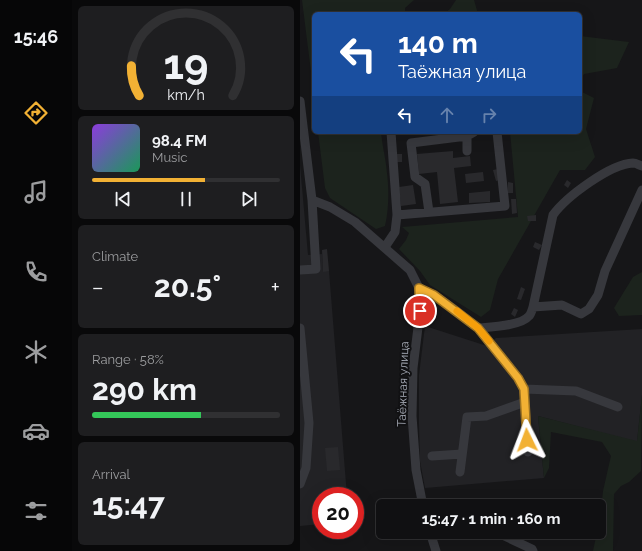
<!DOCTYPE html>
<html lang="en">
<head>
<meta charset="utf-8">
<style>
	body { margin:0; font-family:Raleway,sans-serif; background:#1e1e20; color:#f1f3f6; height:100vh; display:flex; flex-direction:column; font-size:15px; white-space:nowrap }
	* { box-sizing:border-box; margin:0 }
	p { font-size:13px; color:#9c9d9f }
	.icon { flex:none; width:22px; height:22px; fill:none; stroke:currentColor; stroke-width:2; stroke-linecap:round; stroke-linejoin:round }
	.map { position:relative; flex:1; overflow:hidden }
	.side { display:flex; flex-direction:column; gap:6px; padding:6px; background:#09090a; width:228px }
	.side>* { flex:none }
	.top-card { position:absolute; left:12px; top:12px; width:270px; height:122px; border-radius:6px; box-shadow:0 4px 16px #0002,0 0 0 1px #303032; background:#1a4fa0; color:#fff; overflow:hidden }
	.speed { position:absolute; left:12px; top:487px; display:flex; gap:8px; font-size:20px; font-weight:700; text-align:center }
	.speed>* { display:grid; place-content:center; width:52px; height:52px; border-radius:50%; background:#101012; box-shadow:0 4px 16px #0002,0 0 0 1px #303032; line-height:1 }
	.speed .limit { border:6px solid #d22; background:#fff; color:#111 }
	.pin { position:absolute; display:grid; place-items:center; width:34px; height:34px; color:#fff; margin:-17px; border:2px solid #fff; border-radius:50%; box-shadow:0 1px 4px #0007 }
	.me { position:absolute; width:44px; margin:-22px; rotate:357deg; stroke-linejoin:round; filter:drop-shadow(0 0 3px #0008) }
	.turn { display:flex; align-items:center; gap:14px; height:84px; padding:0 20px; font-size:18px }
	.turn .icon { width:52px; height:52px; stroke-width:2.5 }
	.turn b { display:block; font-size:28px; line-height:34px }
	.lanes { display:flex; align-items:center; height:38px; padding:0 20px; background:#0003; justify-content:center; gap:20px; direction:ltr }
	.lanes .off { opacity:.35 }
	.big { font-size:30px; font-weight:700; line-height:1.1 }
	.side .tile { flex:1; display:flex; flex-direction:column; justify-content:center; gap:6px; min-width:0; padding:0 14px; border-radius:6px; background:#1e1e20 }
	.side .dial { align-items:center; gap:0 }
	.dial svg { height:104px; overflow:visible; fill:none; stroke:#303032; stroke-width:7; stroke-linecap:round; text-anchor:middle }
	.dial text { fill:#f1f3f6; stroke:none }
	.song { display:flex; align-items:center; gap:12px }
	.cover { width:48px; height:48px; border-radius:6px; background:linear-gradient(135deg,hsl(270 70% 55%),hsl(150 70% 35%)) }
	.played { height:4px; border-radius:2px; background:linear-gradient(90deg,#f2b134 60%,#303032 60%) }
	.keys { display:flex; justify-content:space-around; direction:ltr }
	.heat { display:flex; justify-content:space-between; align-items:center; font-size:22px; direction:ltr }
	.charge { height:6px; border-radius:3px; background:linear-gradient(90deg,#34c759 58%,#303032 0) }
	.trip { position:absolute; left:76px; top:499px; width:230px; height:40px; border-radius:6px; background:#101012; box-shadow:0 4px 16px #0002,0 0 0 1px #303032; font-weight:700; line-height:40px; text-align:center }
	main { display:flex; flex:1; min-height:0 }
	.menu { display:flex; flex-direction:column; width:72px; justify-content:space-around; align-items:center; background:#060607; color:#9c9d9f }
	.menu .icon { width:28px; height:28px }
	.menu .active { color:#f2b134 }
	.menu b { font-size:18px; color:#f1f3f6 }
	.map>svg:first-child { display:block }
	.built { fill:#222225 }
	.green { fill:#1c231d }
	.building { fill:#29292c }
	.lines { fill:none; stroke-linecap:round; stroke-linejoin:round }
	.minor { stroke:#37383d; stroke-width:9 }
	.route-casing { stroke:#9d7322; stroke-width:10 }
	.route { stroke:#f2b134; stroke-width:7 }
	.slow { stroke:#f59e0b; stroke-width:7 }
	.labels { text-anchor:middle; stroke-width:4; stroke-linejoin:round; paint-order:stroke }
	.street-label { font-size:12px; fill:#a8adb8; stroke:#111113 }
</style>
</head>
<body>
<main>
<nav class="menu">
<b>15:46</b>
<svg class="icon active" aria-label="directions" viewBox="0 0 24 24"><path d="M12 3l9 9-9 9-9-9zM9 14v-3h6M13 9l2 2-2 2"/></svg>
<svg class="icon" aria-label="music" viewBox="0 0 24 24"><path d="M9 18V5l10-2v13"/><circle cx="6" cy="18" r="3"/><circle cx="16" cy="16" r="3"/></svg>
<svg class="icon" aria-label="phone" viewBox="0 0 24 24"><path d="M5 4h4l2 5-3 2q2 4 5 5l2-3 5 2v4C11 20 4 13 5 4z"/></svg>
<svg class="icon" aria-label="climate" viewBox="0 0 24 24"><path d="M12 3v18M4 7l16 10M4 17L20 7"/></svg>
<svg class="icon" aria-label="car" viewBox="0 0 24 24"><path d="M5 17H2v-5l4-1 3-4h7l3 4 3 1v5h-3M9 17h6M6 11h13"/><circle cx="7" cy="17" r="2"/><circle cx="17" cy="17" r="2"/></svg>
<svg class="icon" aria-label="filters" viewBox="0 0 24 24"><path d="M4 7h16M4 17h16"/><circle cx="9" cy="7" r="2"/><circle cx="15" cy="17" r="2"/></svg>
</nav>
<section class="side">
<div class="tile dial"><svg viewBox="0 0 100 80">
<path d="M14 69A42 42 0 1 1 86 69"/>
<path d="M14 69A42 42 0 0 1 8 46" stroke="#f2b134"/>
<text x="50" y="56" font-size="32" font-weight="700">19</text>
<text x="50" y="72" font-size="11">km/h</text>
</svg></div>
<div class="tile">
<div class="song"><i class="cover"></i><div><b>98.4 FM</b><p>Music</p></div></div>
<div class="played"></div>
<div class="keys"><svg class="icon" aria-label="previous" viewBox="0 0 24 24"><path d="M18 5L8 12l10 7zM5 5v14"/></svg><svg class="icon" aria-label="pause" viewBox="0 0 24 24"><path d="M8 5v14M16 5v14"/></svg><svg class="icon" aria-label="next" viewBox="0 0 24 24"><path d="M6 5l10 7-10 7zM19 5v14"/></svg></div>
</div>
<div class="tile"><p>Climate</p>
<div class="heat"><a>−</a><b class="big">20.5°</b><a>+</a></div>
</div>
<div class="tile"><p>Range · 58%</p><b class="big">290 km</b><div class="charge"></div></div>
<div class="tile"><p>Arrival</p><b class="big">15:47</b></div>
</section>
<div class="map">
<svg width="342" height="551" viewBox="0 0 342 551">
	<rect width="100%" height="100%" fill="#161618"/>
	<path class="built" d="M0 165 8 255 22 254 23 271H29L47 496H21V524L0 526Z
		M125 326 187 346 196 338 342 329V395L337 442 238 416 244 478 125 488 120 461 119 424V375Z"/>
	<path class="green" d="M2 0H114L105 8V14H14V96Z
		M156 0H174L178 14H144L150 9Z
		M280 36 329 42 317 68 284 74 280 81Z
		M280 91 294 98 286 129 295 157 285 170H260L198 279 190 310 181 317 130 285 120 271 99 249 106 240 109 233 102 227 218 217 210 132H280Z
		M18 132H81C82 146 86 159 87 173 89 190 89 209 85 226L76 229 30 198 25 188Z
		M342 272V315L319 316 314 308 333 277Z
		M342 395 341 471 329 482 321 486 314 494 313 551H293L297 532H299L303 491 311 456 302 442 251 432 249 468 244 478 238 416 337 441Z"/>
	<path class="building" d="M153 151V158L170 156 171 166 154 168 158 202 140 204 137 172 119 174 117 154Z
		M97 154H102V162H97Z
		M198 169 200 180 196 181 193 170Z
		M183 172 184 181 166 183 165 174Z
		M267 180 271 183 268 188 264 185Z
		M208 182 213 183V193H208Z
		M113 185 116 204 101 206 99 187Z
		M190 191V202L169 203V193Z
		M211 199H216L217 213 212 214Z
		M236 215V221H228L227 216Z
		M235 242 242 245 239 250 233 247Z
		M27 249 29 271 23 272 22 250Z
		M221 287 225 289 221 300 217 299Z
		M214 308 218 310 215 317 211 314Z
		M38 447 40 470 27 471 25 448Z"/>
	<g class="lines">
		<path class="minor" d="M0 101 12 200 30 207 55 222 110 270 119 288 120 311 113 368 112 416 116 470 123 506
			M91 132 97 215
			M167 136V151
			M129 212 125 184 115 177 111 143 167 136 174 132
			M85 247 95 232 97 215 205 206 197 132
			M0 270 16 269 12 200
			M119 288 134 295 158 312 178 328 218 378 224 389 228 452
			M233 307 262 305 281 314 289 309 298 295 305 271 342 190
			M0 328 9 423 6 468 0 484
			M178 328C190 327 221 326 229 316 231 314 232 310 233 307L253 215C266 197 310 164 333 163 336 163 339 165 342 166
			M224 389 276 391 318 407
			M132 456 162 454
			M160 472 167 417 186 416 225 402
			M130 532 136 551
			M196 532 232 549 233 551"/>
	</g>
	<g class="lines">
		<g class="route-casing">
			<path id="route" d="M120 311 119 288 134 295 178 328 218 378 224 389 227 440"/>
		</g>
		<use href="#route" class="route"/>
		<path class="slow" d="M157 311 178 328 189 341"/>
	</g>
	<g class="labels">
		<g class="street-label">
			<text transform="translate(103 384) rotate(-88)" y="4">Таёжная улица</text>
		</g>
	</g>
</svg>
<div class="speed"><div class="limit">20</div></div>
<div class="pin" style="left:120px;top:311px;background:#d93025"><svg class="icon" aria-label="arrive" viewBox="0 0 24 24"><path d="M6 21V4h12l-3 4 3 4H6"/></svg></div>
<svg class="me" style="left:227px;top:440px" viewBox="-20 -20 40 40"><path d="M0-17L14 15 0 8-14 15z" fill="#f2b134" stroke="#fff" stroke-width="4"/></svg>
<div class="trip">15:47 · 1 min · 160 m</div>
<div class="top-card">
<div class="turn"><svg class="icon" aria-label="left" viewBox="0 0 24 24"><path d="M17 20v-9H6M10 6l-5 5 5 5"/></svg><div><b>140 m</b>Таёжная улица</div></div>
<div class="lanes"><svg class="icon" aria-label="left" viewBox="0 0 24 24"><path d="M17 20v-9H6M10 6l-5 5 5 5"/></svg><svg class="icon off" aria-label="ahead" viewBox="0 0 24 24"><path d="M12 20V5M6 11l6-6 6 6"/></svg><svg class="icon off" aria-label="right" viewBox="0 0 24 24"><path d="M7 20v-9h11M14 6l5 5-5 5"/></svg></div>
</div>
</div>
</main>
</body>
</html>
